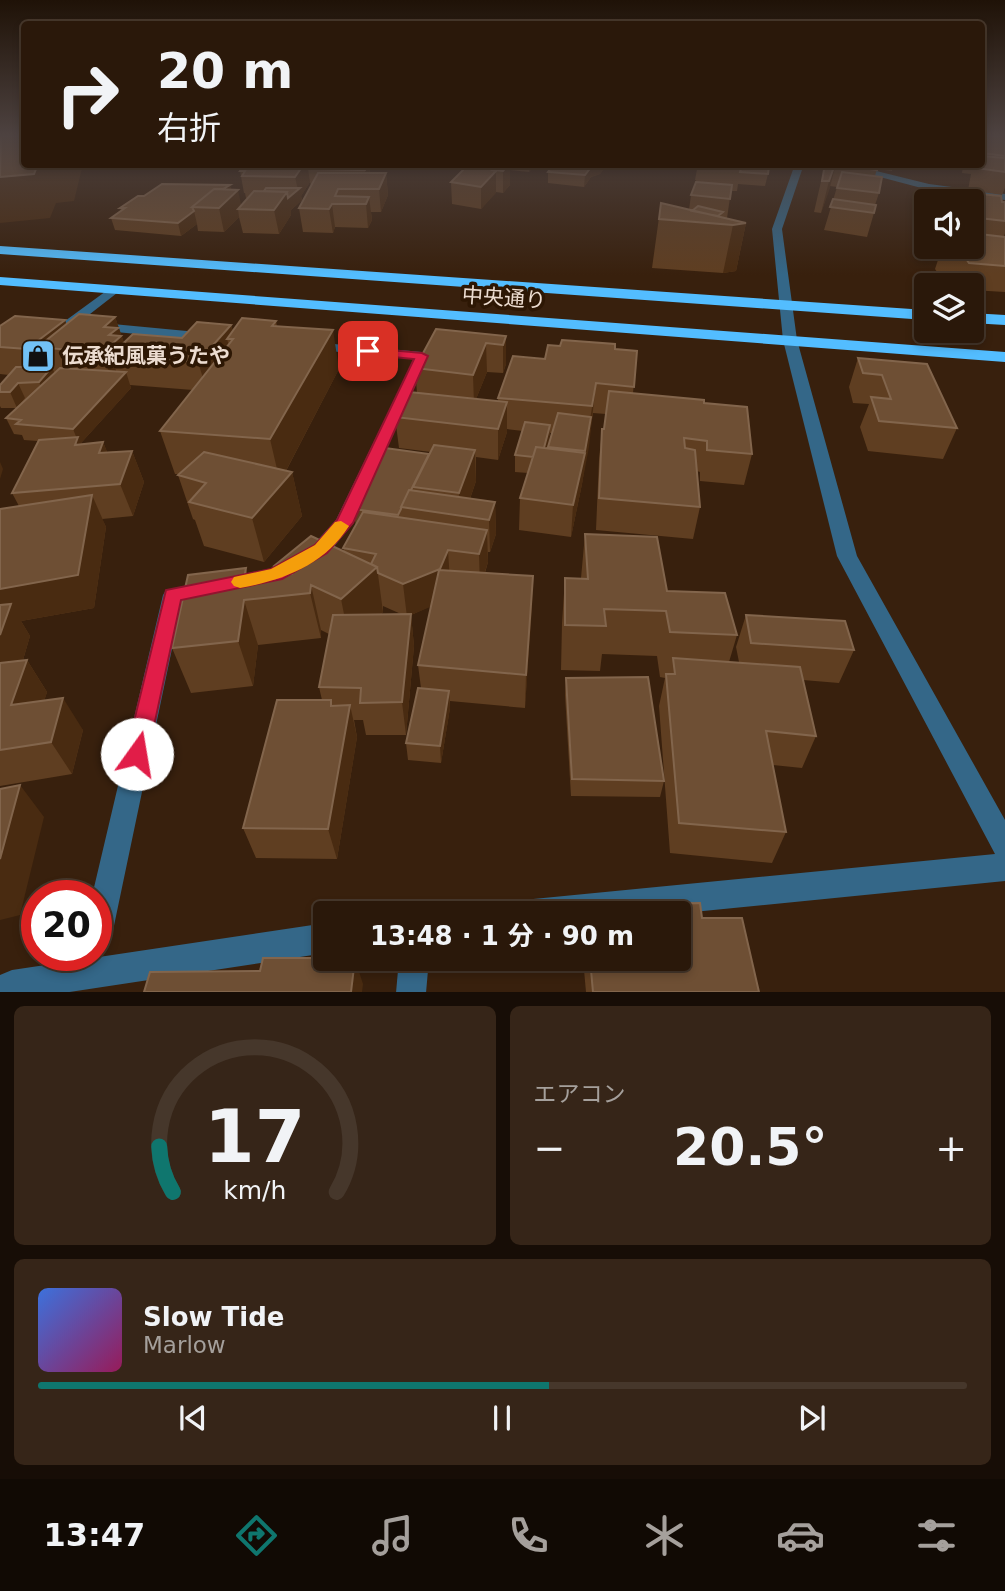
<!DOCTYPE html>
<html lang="ja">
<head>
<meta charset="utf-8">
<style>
	body { margin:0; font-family:"DejaVu Sans","Noto Sans JP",sans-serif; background:#362518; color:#f1f3f6; height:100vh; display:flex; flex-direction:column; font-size:26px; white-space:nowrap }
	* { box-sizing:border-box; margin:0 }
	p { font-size:23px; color:#a5a09c }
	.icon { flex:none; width:38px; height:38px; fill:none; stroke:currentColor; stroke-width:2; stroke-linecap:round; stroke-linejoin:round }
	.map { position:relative; height:992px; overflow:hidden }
	.details { display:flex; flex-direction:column; gap:14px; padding:14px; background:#170d06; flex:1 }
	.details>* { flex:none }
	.hud { position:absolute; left:21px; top:21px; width:964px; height:147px; border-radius:7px; box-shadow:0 4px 10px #0003,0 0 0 2px #46372b; background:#2a180a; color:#f1f3f6; overflow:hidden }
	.buttons { position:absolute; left:914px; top:189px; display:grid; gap:14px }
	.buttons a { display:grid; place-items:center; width:70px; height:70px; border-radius:7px; background:#2a180a; box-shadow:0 4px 10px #0003,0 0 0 2px #46372b; font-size:35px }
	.speed { position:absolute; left:21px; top:880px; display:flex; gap:14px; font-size:35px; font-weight:700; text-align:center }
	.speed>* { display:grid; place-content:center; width:91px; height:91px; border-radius:50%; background:#2a180a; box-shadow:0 4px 10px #0003,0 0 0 2px #46372b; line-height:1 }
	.speed .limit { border:10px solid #d22; background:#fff; color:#111 }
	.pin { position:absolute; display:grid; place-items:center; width:60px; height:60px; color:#fff; margin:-30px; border-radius:14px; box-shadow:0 4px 10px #0006 }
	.me { position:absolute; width:77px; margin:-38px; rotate:13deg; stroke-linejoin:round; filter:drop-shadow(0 0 5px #0008) }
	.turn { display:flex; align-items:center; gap:24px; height:147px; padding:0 21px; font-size:32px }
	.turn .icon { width:91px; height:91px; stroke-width:2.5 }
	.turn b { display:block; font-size:49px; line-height:60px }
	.big { font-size:52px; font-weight:700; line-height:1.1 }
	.details .widget { flex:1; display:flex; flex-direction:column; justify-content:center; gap:10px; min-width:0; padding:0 24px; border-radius:10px; background:#362518 }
	.details .dial { align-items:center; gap:0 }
	.dial svg { height:182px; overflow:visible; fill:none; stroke:#46372b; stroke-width:7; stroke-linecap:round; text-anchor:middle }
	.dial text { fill:#f1f3f6; stroke:none }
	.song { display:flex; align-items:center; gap:21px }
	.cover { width:84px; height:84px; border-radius:10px; background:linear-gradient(135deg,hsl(220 70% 55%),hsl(330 70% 35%)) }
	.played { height:7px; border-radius:4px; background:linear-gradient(90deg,#0f766e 55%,#46372b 55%) }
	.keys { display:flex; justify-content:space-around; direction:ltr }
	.heat { display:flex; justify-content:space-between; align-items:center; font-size:38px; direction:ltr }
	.details .tiles { flex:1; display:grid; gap:14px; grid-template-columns:1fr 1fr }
	.widget:last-child { grid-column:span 2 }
	.trip { position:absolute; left:313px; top:901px; width:378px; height:70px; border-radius:7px; background:#2a180a; box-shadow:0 4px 10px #0003,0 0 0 2px #46372b; font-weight:700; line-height:70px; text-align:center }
	.menu { display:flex; height:112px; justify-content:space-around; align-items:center; background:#110a04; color:#a5a09c }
	.menu .icon { width:49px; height:49px }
	.menu .active { color:#0f766e }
	.menu b { font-size:32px; color:#f1f3f6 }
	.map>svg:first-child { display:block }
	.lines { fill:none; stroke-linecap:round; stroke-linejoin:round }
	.lane { fill:#346788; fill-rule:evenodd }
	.street { fill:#346788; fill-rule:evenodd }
	.highway { fill:#53bdff; fill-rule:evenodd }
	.wall { fill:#5f3e21; fill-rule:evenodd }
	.shaded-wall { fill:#492b11 }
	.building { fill:#6e4f34; stroke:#82654c; stroke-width:2 }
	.route { fill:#e11d48; stroke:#92132f; stroke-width:2 }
	.slow { fill:#f59e0b }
	.labels { text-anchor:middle; stroke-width:7; stroke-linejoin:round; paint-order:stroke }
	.far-street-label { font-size:21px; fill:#ecdcd0; stroke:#2d1704 }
	.far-poi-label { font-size:21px; font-weight:bold; fill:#ecdcd0; stroke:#2d1704; text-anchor:start }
</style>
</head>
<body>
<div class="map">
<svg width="1005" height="993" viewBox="0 0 1005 993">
	<rect width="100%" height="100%" fill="#38200d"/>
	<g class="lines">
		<path class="lane" d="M113 286 117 287V293L81 321 208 333 215 337 208 341 65 327V321Z
			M312 342 422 352 429 356 350 527 328 554 283 580 248 587 241 585 238 580 241 575 271 569 314 544 336 520 414 359 307 349 305 346Z
			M207 581 214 583 217 588 214 593 182 601 111 940 106 950 96 955V896H92L163 595 166 590Z"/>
		<path class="street" d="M795 164H804L782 229 797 340 857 556 1005 820V881L673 914H509L513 904 523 900 995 854 837 556 783 340 772 229Z
			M831 164H848L929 184 1005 194V200L929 190Z
			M326 923V953L63 993H0V975L12 970Z
			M399 959H429L426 993H396Z"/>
		<path class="highway" d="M0 246 926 310V320L0 254Z
			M0 277 1005 352V362L0 285Z
			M971 313 1005 315V325L971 323Z"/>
	</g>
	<path class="wall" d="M982 136H1005V188L1002 195 968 190 971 174 962 173 963 164H982Z
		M369 164 370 173H386L388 195 381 212H371L372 220 368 228 335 227 333 233 303 232 299 208 311 186 310 182 301 196 302 200 291 210V215L279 234 243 233 239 217 224 232 198 231 197 224 181 236 115 230 111 218 121 211 120 208 144 196 230 185 231 190 241 205 247 198H246L245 193H244L240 171Z
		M466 164H536L529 172 510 170V185L503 193 496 192 481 209 452 204 451 182 468 166H466Z
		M554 164H603V170L600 174 591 177 584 187 548 183V172Z
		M698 164H761L760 166 768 174 765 186 738 184 737 191H731L727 218 746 223 736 271 723 273 652 268 661 203 689 210 691 195 695 184 696 180H695Z
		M825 164H894L892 171 877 169 875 176 879 193 875 205 874 213 867 237 824 230 837 187 830 186 821 213 814 212Z
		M923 189 967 198 969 193 1005 202V233L1004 237H1005V292L971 290V285H956L952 279 941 278 935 269 942 248 935 247H971V201H926V245L913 243 912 221Z
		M115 317 124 343 182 338 231 325 233 331 276 321 277 327 339 369 286 471 292 472 302 516 264 562 204 546 195 520 193 519 178 475 179 474H175L160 431 193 390 130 385 131 388 81 443 82 444 103 442 107 452 132 451 144 482 133 516 102 519 106 527 94 608 21 621 30 636 23 660H27L47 692 44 701 83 730 72 774 0 786V509L19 506 12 493 38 441 24 440 22 435 14 434 6 418 17 408H1L0 406V385L9 375 0 374V326L65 320 66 325Z
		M506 336V364L503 373 487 372 476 399 498 401V398L545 359 615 349 637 351 633 393 704 403 752 454 744 485 700 481V472L697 471 700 507 693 539 596 530 599 460 602 429H604L606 414 593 413 582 484 571 537 519 530 520 498 528 473 515 472V455L523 431 507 429V432L498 460 476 457V481L470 499 495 502 496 534 490 552H488V562L485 573 533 576 525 708 450 701V708L441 763 408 760 406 743 421 688 418 665 431 606 411 615 414 646 406 735H366L363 720H354L357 737 337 859 256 858 243 828 322 700 319 687 329 634 321 630V638L258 645 253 686 191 693 172 648 246 568 248 577 276 575 274 566 344 551 343 548 356 526 353 509 429 454V456L431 452 399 448 395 417 417 393 415 368ZM550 433H552L548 449 547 448ZM383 606 401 614H381L383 612Z
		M858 358 957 428 943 459 868 451 860 427 869 404 853 403 849 387Z
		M585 534 667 591 737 635 729 662H739L736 647 746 615 854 650 839 683 803 680 816 736 802 768 773 765 786 832 772 863 670 853 659 706 665 678 660 677 657 656 602 654 600 671 561 670 562 623 565 578H581Z
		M566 678 664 781 660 797 571 796 565 695Z
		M700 903 702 918H742L759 992H586L583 959H679V914H584L585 905Z"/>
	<path class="shaded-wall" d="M24 164H83L74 201 56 203 50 218 0 223V177Z
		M304 164H312L308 169 310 182 301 196 302 200 291 210V215L279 234 274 210 287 192 298 190 295 177Z
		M368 164H369L371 185 367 189 365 170Z
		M509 164H510V185L503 193V171Z
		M530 164H536L529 172Z
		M596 164H603V170L600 174 591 177 584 187 585 175 592 166Z
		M836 164 829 191 821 213 829 181Z
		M496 166V193L481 209V187Z
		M386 173 388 195 381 212 379 189Z
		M230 185 232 196 238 190 242 209H238L239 217 224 232 219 208 199 207Z
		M369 197 372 220 368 228 366 204Z
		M332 204 335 227 333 233 329 209Z
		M194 211 197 224 181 236 178 223Z
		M746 223 736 271 723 273 733 225Z
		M115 317 125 345 111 355 118 377 113 382 102 353 104 327Z
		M65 320 76 348 38 347 48 371 52 367 58 382 46 398 39 382V378L27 349Z
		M231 325 238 353 233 339H227L233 360 207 391 198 362Z
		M333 330 339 369 280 482 270 439Z
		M506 336V364L503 373V345Z
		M486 343 487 372 474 404 473 375Z
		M126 372 131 388 81 443 91 467 75 445 77 439 73 429Z
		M18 383 25 398 17 408 10 392Z
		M596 383 589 447 582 484 571 537 573 505 584 456Z
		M507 402V432L498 460V429Z
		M550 425 549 441 540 474 541 458Z
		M103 442 116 473 99 453Z
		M475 450 476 481 464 516H460L459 493Z
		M132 451 144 482 133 516 120 484Z
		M0 462 3 469 0 479Z
		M292 472 302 516 264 562 252 518Z
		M92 495 106 527 94 608 21 621 30 636 17 680 0 683V589Z
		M495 502 496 534 490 552 489 520Z
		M487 530 488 562 480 587 479 554Z
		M448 550 450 582 442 602 411 615 414 646 406 735 402 702 407 617 403 584Z
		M377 567 383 612 350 644 341 599Z
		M533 576 532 609 525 708 526 675Z
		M311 585 321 630V638L310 593Z
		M244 600 258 645 253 686 238 641Z
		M27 660 47 692 33 737 11 705Z
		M449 691 450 708 441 763 440 746Z
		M63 698 83 730 72 774 51 742Z
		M350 705 357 737 337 859 328 829Z
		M20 785 44 817 20 915 0 920V859Z
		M355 959 363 984 362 992H351Z"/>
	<path class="building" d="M1 136H24V164H38L34 174 0 177Z
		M982 136H1005V156L982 153Z
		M982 156 1005 158V172L976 168 977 164H982Z
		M245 164H304L295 177 242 176 245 171H240Z
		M312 164H368L365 170 308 169Z
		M469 164 496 166 492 170 496 171 481 187 451 182Z
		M500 164H509L503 171 495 170Z
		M554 164H596L592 166 585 175 548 172Z
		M742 164 769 167 768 174 740 172Z
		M825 164H835L829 181H822Z
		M835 164H878L877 170Z
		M842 172 882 177 879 193 837 188Z
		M318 173H386L379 189H338L335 196 369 197 366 204H332L329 209 299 208Z
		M696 182 732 185 730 199 691 195Z
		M162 184 230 185 223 189H214L192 207 194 211 178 223 111 218 125 208H120L138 196H144Z
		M266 188H300L288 198 287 192 264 191Z
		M214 189 238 190 219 208 192 207Z
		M923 189 958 192 959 197 970 198 969 193 1001 196 1002 202H1005V221L971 217V201H926V210H924Z
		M254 191 287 192 274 210 238 209Z
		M833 199 876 205 874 213 830 207Z
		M661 203 746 223 733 225 659 219Z
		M698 206 723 212 718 216 692 211Z
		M971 233 1005 237V266L969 263 962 253H950L947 247H971Z
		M79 314 115 317 104 327 118 328 109 335 121 336 102 353 38 347Z
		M15 316 65 320 27 349 0 347V326Z
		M242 318 276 321 272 326 333 330 270 439 160 431 233 339H227Z
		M197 322 231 325 198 362 111 355 133 334 182 338Z
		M436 329 506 336 503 345 486 343 473 375 415 368Z
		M562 340 615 344V349L637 351 634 387 596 383 592 406 498 398 513 356 545 359 548 345 560 346Z
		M858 358 927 364 957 428 879 421 871 397 891 399 882 375 863 373Z
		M16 367H52L39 382 18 383 10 392H0V385Z
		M60 368 126 372 73 429 16 424 21 420 6 418Z
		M609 391 704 400V403L747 407 752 454 707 450V441L684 438 685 448 695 450 700 507 599 498 602 429H604Z
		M409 392 507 402 498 429 395 417Z
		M558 413 591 417 585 451 548 447Z
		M525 422 550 425 544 448 536 447 533 457 515 455Z
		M78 437 75 445 103 442 99 453 132 451 120 484 12 493 39 440Z
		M434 445 475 450 459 493 413 487Z
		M536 447 585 453 573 505 520 498Z
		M385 448 429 454 411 490H409L401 507V509L398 515 353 509Z
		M204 452 292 472 252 518 189 502 206 483 178 475Z
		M409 490 495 502 489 520 401 507Z
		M92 495 78 575 0 589V509Z
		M363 512 487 530 479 554 448 550 440 569 403 584 378 573 377 567 371 564 376 554 343 548Z
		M585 534 657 537 667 591 725 593 737 635 670 632 666 611 604 609 606 626 565 625V578L588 579Z
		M311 536 377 567 341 599 311 585 310 593 244 600 238 641 172 648 188 575 246 568 244 578 290 574 274 566Z
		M439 570 533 576 526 675 418 665Z
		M11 604 0 635V605Z
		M411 614 402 702 360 703 361 688 319 687 333 615Z
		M746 615 845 621 854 650 751 643Z
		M673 658 800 667 816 736 766 731 786 832 679 823 666 674H675Z
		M27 660 11 705 63 698 51 742 0 750V663Z
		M648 677 664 781 572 779 566 678Z
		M418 688 449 691 440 746 406 743Z
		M277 700H331V706L350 705 328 829 243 828Z
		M20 785 0 859V789Z
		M700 903 702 918H742L759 992H593L590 959H679V914H586L585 905Z
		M263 958H326V959H355L351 992H144L150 972 260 971Z"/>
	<linearGradient id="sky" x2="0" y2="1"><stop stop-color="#1f1207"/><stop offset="0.49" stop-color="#4d4240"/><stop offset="1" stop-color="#4d4240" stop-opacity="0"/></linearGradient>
	<rect width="1005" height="275" fill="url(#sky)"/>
	<path class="route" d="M368 348 422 353 428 356 353 523 327 553 282 579 181 600 148 754 145 761 137 764 130 761 126 754 166 590 271 569 315 545 337 520 414 359 363 354 362 351Z"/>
	<path class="slow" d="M341 521 349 526C324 565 284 580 240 588L234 586 231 582 234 577 271 569 315 545 335 522Z"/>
	<defs>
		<g id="shop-square" transform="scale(1.75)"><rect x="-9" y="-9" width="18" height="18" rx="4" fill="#72c1f5" stroke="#2d1704"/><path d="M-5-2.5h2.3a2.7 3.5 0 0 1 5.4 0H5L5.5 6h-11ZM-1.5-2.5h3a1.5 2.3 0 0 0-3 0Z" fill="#111"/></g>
	</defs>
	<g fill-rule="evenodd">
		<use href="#shop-square" x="38" y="356"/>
	</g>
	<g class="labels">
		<g class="far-street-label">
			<text transform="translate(504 298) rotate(4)" y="7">中央通り</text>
		</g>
		<g class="far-poi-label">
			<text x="62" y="363">伝承紀風菓うたや</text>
		</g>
	</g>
</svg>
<div class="buttons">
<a><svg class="icon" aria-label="sound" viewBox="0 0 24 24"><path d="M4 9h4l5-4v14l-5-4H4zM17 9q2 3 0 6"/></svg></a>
<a><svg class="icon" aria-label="layers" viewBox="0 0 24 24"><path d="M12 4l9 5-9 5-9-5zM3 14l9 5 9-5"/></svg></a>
</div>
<div class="speed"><div class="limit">20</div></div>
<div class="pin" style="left:368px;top:351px;background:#d93025"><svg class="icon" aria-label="arrive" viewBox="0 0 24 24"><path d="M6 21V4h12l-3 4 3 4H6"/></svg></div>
<svg class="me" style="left:137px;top:754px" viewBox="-20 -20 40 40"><circle r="19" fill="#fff"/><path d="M0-13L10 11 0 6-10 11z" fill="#e11d48"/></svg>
<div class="trip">13:48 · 1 分 · 90 m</div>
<div class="hud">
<div class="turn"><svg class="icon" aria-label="right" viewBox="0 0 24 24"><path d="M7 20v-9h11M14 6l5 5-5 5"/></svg><div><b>20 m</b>右折</div></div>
</div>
</div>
<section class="details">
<div class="tiles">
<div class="widget dial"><svg viewBox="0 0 100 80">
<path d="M14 69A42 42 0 1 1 86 69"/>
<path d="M14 69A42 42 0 0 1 8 49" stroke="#0f766e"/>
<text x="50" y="56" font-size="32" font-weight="700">17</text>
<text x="50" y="72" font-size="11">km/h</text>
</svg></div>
<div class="widget"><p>エアコン</p>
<div class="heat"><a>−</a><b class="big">20.5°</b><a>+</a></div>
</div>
<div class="widget">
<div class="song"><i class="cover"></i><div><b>Slow Tide</b><p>Marlow</p></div></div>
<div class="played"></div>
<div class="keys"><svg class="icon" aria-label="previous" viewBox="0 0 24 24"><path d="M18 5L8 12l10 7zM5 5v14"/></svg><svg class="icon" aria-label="pause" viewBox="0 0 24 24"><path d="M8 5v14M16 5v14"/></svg><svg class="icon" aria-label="next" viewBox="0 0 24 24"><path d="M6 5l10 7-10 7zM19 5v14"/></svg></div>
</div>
</div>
</section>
<nav class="menu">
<b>13:47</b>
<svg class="icon active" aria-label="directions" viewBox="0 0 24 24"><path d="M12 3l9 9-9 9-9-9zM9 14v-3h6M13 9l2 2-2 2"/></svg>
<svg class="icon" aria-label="music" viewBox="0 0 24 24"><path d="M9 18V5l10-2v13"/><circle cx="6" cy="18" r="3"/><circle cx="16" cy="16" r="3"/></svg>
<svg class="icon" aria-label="phone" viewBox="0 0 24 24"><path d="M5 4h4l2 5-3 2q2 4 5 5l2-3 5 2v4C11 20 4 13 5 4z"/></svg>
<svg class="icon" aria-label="climate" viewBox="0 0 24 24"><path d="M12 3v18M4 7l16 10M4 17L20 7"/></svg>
<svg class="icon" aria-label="car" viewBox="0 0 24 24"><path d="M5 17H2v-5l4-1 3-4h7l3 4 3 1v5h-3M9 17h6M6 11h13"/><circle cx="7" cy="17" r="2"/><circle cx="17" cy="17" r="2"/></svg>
<svg class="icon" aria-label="filters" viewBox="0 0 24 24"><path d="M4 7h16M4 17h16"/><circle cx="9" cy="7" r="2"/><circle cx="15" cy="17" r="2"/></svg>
</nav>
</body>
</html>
